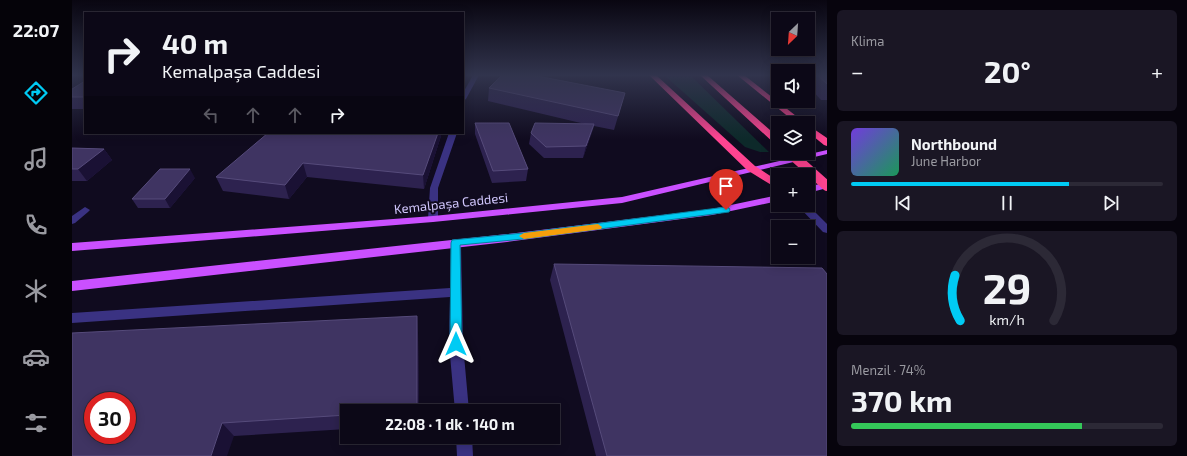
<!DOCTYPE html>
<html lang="tr">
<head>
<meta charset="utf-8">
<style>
	body { margin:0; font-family:"Exo 2",sans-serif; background:#1a1624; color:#f1f3f6; height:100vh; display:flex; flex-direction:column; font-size:15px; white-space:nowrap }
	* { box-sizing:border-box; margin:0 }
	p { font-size:13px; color:#9a9aa1 }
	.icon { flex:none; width:22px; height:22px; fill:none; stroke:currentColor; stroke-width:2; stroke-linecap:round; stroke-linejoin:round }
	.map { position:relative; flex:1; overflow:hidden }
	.panel { display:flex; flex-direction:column; gap:10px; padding:10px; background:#07040d; width:360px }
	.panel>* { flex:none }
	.guide { position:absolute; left:12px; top:12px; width:380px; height:122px; border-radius:0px; box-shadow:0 2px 10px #0003,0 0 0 1px #2c2936; background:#0c0817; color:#f1f3f6; overflow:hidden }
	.needle { width:26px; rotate:205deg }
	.fabs { position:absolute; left:699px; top:12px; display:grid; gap:8px }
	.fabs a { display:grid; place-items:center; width:44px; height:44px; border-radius:0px; background:#0c0817; box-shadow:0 2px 10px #0003,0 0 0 1px #2c2936; font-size:20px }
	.speed { position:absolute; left:12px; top:392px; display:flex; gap:8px; font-size:20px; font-weight:700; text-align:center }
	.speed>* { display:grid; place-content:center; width:52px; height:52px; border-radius:50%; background:#0c0817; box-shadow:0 2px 10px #0003,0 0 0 1px #2c2936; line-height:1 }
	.speed .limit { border:6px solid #d22; background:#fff; color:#111 }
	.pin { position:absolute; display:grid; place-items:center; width:34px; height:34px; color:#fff; margin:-41px -17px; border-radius:50% 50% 50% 0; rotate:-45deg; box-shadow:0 0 4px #0007 }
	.pin .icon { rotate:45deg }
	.me { position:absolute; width:44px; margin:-22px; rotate:0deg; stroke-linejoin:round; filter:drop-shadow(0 0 3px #0008) }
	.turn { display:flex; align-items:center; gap:14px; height:84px; padding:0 12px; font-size:18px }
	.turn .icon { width:52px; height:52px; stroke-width:2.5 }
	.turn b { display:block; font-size:28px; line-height:34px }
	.lanes { display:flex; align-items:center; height:38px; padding:0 12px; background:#0003; justify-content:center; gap:20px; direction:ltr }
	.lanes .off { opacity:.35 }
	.big { font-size:30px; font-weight:700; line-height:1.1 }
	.panel .card { flex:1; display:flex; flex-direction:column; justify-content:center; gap:6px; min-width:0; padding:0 14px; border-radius:6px; background:#1a1624 }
	.panel .dial { align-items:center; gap:0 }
	.dial svg { height:104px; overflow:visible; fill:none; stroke:#2c2936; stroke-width:7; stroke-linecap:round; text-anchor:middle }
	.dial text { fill:#f1f3f6; stroke:none }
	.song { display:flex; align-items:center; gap:12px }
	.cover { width:48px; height:48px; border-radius:6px; background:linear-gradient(135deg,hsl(260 70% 55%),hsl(150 70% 35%)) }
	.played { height:4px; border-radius:2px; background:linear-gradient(90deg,#00cbf4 70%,#2c2936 70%) }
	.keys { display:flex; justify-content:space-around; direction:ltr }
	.heat { display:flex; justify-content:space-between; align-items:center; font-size:22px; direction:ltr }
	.charge { height:6px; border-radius:3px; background:linear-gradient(90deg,#34c759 74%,#2c2936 0) }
	.trip { position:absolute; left:268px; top:404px; width:220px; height:40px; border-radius:0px; background:#0c0817; box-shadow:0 2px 10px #0003,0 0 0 1px #2c2936; font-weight:700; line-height:40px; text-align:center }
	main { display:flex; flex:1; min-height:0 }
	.menu { display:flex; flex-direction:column; width:72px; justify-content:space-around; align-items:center; background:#050309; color:#9a9aa1 }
	.menu .icon { width:28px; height:28px }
	.menu .active { color:#00cbf4 }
	.menu b { font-size:18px; color:#f1f3f6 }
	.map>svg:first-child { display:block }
	.green { fill:#0d292a }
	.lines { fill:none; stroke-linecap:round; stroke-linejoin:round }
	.minor { fill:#3a3282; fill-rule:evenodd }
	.major { fill:#ca50ff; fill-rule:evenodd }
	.highway { fill:#ff4491; fill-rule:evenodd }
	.highway-bridge { stroke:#ff4491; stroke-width:10 }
	.wall { fill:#2d224f }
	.shaded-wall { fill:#1a1134 }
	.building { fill:#3f3462; stroke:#564b7b; fill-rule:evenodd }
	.route { fill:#00cbf4; stroke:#00849f }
	.slow { fill:#f59e0b }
	.labels { text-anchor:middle; stroke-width:4; stroke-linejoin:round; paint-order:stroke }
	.street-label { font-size:13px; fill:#d3c9ff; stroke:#100b1f }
</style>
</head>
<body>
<main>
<nav class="menu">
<b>22:07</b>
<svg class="icon active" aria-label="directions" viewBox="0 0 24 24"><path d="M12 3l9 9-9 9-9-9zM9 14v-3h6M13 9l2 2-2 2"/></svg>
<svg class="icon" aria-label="music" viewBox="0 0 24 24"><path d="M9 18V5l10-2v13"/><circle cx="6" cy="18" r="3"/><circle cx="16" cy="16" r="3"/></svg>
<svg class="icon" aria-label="phone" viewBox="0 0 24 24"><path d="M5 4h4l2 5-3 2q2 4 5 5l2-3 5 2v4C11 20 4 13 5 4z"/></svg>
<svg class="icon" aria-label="climate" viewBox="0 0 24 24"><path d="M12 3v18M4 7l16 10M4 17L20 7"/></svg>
<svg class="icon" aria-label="car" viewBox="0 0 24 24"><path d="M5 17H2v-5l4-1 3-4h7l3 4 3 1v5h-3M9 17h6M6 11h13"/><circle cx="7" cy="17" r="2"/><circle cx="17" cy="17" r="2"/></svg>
<svg class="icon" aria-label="filters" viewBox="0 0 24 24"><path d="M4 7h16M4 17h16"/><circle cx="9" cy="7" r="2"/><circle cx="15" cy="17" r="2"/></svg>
</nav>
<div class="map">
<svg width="755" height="456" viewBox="0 0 755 456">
	<rect width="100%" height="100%" fill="#100b1f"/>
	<path class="green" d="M592 75H618L697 152H688L673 147Z"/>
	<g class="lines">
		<path class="minor" d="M401 75H407L394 99 391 101V93Z
			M377 133H385L366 188V219L361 222 356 219 358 188Z
			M725 205H736L755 224V233L751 232Z
			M13 207 18 210 16 212 3 223 0 224V216Z
			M384 239 388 240 389 243 391 344 397 411H383L377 344 378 297 0 323V313L378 288 379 243 380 240Z
			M384 437H400L401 456H385Z"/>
		<path class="major" d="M755 150V154L550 203 361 222 0 251V243L361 216 550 197Z
			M755 182V188L736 193V187Z
			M706 195V201L640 215 435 242 0 291V281L435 234 640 209Z"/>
		<path class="highway" d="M577 75H584L683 166 706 181V189L675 170Z
			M628 75H635L706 137V145L703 144Z
			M665 75H672L733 123H724Z
			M736 125 755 138V146L752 145 736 132Z"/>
		<path class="highway-bridge" d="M718 153 755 186"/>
	</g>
	<path class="wall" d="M736 75H755V100H749L736 86Z
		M13 81V109H0V89Z
		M417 88 553 93 542 130 522 126 519 135 511 158H472L457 144 459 133 513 124 416 101Z
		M403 123 456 169 454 181 420 183 403 134Z
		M369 136 352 189 235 177 217 199 151 191 144 177Z
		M0 148 32 149 40 160 15 181H0Z
		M123 178 98 208H66L60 199Z
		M482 264 755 456H524L478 280Z
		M346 332 347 411H275V429L162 436 0 456Z"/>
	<path class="shaded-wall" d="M522 124 519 135 511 158 514 146Z
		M366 133H369V136L352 189 351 175Z
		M32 149 40 160 15 181 6 169Z
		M231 163 235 177 217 199 213 185Z
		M118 169 123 178 98 208 93 199Z
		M345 316 346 332 347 411H345Z
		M150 423 162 436 155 456H139Z"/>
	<path class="building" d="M430 75H460L553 93 546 116 417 88Z
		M745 75H755V84Z
		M13 81V97H0V89Z
		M403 123H437L456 169 421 171Z
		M463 123 522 124 514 146 474 147 459 133Z
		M196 133H366L351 175 231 163 213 185 144 177Z
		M0 148 32 149 6 169H0Z
		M88 169H118L93 199H60Z
		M482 264 750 268 755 274V456H535Z
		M345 316V411H275V415L150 423 139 456H0V333ZM21 401H55V435H21Z"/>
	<linearGradient id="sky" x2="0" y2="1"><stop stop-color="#090611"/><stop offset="0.54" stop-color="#31344d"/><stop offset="1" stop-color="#31344d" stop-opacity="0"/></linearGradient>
	<rect width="755" height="139" fill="url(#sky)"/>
	<path class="route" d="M654 207 657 208 658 210 657 212 451 239 388 245 390 344 389 348 384 349 380 348 378 344 379 243 380 240 451 233Z"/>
	<path class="slow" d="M526 224 530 227 529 229 452 239 447 236 452 233Z"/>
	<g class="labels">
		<g class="street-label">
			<text transform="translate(379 203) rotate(-6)" y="5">Kemalpaşa Caddesi</text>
		</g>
	</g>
</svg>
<div class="fabs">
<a><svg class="needle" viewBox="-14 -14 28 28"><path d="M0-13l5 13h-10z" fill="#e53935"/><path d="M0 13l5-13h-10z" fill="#9a9aa1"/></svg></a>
<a><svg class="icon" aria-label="sound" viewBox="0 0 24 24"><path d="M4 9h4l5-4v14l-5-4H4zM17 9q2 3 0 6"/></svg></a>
<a><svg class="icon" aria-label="layers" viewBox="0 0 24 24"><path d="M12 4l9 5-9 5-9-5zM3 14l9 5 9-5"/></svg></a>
<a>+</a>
<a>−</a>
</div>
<div class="speed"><div class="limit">30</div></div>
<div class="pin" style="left:654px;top:210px;background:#d93025"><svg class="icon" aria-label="arrive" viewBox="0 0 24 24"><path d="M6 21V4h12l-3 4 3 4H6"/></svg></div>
<svg class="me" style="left:384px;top:344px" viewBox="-20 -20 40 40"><path d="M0-17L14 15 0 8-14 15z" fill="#00cbf4" stroke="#fff" stroke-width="4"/></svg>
<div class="trip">22:08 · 1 dk · 140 m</div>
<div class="guide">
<div class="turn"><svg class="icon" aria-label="right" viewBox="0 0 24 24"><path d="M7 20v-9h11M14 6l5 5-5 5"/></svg><div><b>40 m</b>Kemalpaşa Caddesi</div></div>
<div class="lanes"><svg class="icon off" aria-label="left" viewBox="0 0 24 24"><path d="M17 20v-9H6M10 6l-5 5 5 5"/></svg><svg class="icon off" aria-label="ahead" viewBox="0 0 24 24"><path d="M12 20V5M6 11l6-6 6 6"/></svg><svg class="icon off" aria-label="ahead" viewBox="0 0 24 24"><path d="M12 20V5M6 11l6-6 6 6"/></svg><svg class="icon" aria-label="right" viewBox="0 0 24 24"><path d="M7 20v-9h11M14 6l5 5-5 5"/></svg></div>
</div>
</div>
<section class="panel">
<div class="card"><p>Klima</p>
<div class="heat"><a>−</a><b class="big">20°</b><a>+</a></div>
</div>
<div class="card">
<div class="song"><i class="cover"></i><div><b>Northbound</b><p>June Harbor</p></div></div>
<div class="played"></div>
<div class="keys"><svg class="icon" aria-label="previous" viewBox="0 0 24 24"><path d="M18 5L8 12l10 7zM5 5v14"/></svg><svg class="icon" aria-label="pause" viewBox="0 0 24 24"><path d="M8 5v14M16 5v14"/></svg><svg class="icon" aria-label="next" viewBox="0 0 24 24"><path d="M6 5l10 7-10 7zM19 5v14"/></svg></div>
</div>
<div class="card dial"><svg viewBox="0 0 100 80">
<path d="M14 69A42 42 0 1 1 86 69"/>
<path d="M14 69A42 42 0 0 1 10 34" stroke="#00cbf4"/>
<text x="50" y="56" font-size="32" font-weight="700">29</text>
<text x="50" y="72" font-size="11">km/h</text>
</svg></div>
<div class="card"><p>Menzil · 74%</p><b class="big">370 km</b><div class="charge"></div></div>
</section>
</main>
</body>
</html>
